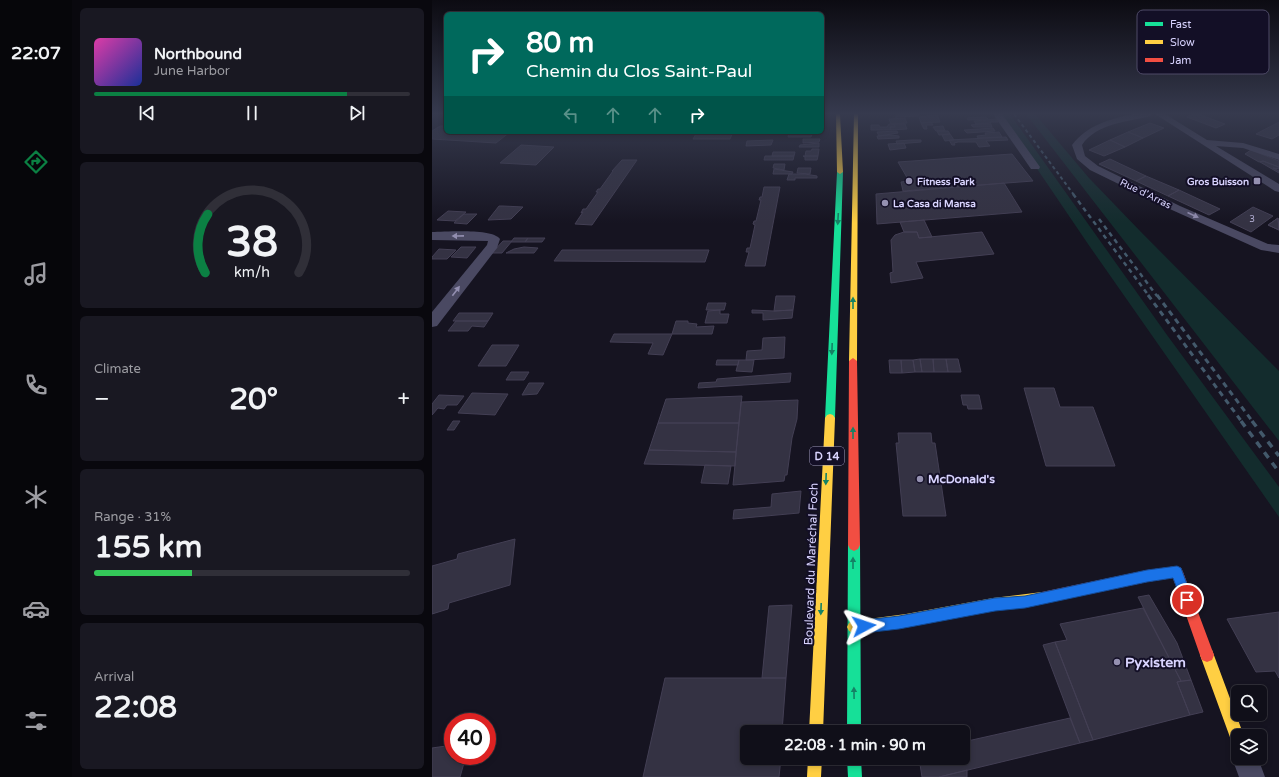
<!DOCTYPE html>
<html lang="en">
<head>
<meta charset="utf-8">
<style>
	body { margin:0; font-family:"Varela Round",sans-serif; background:#191822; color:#f1f3f6; height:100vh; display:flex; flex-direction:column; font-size:15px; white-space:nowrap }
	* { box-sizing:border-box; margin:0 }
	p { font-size:13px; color:#9c9ca2 }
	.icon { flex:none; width:22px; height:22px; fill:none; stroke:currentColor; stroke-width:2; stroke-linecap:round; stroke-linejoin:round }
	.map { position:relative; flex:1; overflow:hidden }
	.sheet { display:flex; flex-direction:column; gap:8px; padding:8px; background:#09080e; width:360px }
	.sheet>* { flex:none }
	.hud { position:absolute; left:12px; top:12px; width:380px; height:122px; border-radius:6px; box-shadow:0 2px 6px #0003,0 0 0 1px #302f38; background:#00695c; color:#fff; overflow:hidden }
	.tools { position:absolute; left:799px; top:685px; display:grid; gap:8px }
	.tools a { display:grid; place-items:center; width:36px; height:36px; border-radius:6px; background:#100f19; box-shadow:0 2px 6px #0003,0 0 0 1px #302f38; font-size:20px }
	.speed { position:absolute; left:12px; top:713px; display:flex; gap:8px; font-size:20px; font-weight:700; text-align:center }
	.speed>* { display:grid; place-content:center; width:52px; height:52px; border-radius:50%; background:#100f19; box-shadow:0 2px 6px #0003,0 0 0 1px #302f38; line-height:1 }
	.speed .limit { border:6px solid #d22; background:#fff; color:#111 }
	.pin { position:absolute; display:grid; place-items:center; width:34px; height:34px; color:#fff; margin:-17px; border:2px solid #fff; border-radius:50%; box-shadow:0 1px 4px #0007 }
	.me { position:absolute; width:44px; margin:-22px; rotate:85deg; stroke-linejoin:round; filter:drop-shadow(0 0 3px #0008) }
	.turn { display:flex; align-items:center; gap:14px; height:84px; padding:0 16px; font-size:18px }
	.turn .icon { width:52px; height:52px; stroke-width:2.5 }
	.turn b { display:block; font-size:28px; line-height:34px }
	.lanes { display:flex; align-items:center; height:38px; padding:0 16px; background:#0003; justify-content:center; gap:20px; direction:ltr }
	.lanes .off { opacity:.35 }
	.big { font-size:30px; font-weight:700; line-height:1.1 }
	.sheet .tile { flex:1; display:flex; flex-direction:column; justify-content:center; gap:6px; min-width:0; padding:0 14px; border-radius:6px; background:#191822 }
	.sheet .dial { align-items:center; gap:0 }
	.dial svg { height:104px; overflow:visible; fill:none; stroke:#302f38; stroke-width:7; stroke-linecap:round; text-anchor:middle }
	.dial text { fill:#f1f3f6; stroke:none }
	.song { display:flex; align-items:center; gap:12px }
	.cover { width:48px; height:48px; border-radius:6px; background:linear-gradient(135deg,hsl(320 70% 55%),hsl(230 70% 35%)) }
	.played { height:4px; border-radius:2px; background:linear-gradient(90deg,#0b8043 80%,#302f38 80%) }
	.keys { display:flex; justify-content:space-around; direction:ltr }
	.heat { display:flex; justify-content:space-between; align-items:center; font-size:22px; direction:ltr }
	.charge { height:6px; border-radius:3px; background:linear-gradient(90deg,#34c759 31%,#302f38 0) }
	.trip { position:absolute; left:308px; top:725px; width:230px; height:40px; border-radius:6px; background:#100f19; box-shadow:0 2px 6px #0003,0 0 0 1px #302f38; font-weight:700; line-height:40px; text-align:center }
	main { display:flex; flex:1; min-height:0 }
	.tabs { display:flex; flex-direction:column; width:72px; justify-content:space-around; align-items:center; background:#06060a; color:#9c9ca2 }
	.tabs .icon { width:28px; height:28px }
	.tabs .current { color:#0b8043 }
	.tabs b { font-size:18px; color:#f1f3f6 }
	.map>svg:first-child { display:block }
	.green { fill:#132c2d }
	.building { fill:#343243; stroke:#433f54 }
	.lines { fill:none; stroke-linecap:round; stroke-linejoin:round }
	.street { fill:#4a4962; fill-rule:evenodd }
	.fast { fill:#16e098; fill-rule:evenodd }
	.slow { fill:#ffcf43; fill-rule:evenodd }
	.jam { fill:#f24e42; fill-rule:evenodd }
	.rail-far3 { stroke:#43596b; stroke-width:2; stroke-dasharray:3.5 3; stroke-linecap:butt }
	.rail-far2 { stroke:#43596b; stroke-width:2.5; stroke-dasharray:4.5 4; stroke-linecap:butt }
	.rail-far1 { stroke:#43596b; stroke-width:3; stroke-dasharray:5.5 4.5; stroke-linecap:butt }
	.rail { stroke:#43596b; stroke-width:3.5; stroke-dasharray:7 6; stroke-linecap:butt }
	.oneway { fill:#928eb0 }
	.oneway2 { fill:#158265 }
	.route { fill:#1a73e8; stroke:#114b97 }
	.poi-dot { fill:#9591b1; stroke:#130f26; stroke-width:1.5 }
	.labels { text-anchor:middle; stroke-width:4; stroke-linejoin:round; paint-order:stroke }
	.far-number-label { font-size:9px; fill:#b0acd0 }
	.far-poi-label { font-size:10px; font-weight:bold; fill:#d9d4ff; stroke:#130f26; text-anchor:start }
	.far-street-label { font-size:10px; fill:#d9d4ff; stroke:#130f26 }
	.shield { fill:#130f26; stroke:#9e99be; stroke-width:1 }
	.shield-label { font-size:11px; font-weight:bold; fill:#d9d4ff }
	.poi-label { font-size:12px; font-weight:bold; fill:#d9d4ff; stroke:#130f26; text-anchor:start }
	.street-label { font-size:12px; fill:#d9d4ff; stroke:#130f26 }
	.near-poi-label { font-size:14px; font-weight:bold; fill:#d9d4ff; stroke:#130f26; text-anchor:start }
	.key { fill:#130f26; stroke:#4e4a67; stroke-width:1 }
	.key-label { font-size:11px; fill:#d9d4ff }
</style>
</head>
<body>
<main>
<nav class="tabs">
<b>22:07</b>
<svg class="icon current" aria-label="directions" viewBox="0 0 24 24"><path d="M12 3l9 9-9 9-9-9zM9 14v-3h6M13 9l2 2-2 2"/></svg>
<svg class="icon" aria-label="music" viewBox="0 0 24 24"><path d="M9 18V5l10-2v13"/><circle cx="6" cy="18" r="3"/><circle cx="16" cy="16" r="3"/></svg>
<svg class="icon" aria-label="phone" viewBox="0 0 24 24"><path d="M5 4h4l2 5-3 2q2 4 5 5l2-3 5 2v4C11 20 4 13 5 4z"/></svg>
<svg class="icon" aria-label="climate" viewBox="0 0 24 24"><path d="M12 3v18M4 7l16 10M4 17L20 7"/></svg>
<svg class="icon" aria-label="car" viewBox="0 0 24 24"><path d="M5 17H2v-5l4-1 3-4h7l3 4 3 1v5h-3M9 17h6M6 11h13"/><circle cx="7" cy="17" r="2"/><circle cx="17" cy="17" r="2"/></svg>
<svg class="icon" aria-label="filters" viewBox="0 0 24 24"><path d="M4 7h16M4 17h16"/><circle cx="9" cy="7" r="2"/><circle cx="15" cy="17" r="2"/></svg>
</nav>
<section class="sheet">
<div class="tile">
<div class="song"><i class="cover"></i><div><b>Northbound</b><p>June Harbor</p></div></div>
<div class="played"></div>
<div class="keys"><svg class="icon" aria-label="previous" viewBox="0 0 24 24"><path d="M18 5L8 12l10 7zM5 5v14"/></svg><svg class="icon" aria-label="pause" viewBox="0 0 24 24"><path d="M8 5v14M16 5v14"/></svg><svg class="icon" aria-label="next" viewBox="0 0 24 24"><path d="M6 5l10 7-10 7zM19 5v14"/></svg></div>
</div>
<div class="tile dial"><svg viewBox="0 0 100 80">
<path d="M14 69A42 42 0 1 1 86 69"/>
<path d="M14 69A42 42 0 0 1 16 24" stroke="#0b8043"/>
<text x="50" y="56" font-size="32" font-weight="700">38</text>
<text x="50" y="72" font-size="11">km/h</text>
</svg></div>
<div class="tile"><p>Climate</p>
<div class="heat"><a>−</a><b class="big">20°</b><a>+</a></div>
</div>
<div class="tile"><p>Range · 31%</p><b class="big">155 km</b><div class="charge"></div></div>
<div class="tile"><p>Arrival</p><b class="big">22:08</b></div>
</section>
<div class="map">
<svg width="847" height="777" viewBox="0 0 847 777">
	<rect width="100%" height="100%" fill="#161421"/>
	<path class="green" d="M568 114H578L735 335 847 487V517L656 244Z
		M594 114H603L657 178 709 232 847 371V441Z"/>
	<path class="building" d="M486 114 487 116 463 117H465L464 115Z
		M761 114H766L793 124 784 128 755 117Z
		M505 115 508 122 489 123 487 117Z
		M554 117 556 119 536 120 535 118Z
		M473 118 475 123 459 124 457 119Z
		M564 119 566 122H558L559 123 544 124 542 121Z
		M499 122 501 125H494L495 129H492L489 123Z
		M847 122V135L840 139 824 134Z
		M718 123 732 128 711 138 696 132Z
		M457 124H462L463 127H458L459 130H439V125H447L448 127H455Z
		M462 124H473L475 129 459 130 458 127H463Z
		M549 124H559L560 127H541L539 125Z
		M8 126H14V132H78L64 143 0 139V131Z
		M511 126 513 131H504L501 127Z
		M561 128 563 131 535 133 532 130Z
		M465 131 466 133 447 136 445 132Z
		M505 131H516L518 134 507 135Z
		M265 132H301L298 139H261Z
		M567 132 570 137 546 138 545 136 554 135 553 133Z
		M696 132 711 138 693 147 678 140Z
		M357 133H369L380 134 379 137H356Z
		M518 134 522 140 513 141 510 135Z
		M459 135 467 136V138L446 139 445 136Z
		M574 137 576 140 554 141 558 146 547 147 544 142H526L522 143 523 145H520L517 140Z
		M371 139H388L387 142 371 143Z
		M341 140 339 145 314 146 315 141Z
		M480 140H489V142L465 144 464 141Z
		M678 140 693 147 672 156 657 150Z
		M387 143V147H367L368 145Z
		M472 143 474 148 458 150 456 144Z
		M89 145 122 147 104 165 68 163Z
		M380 149H387L386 156H373L374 151H379Z
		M819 150 847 161V167L831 161 827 162 813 154Z
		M341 152H363L362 156H340Z
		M580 154 601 181 471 191 469 182 477 181 466 162Z
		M333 156H362L361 160H332Z
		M371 156H386L385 160H373V157Z
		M678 159 714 176 704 181 667 164Z
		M190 160H205L160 225 143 224 151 212 149 213 151 209H154L166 192H164L166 189H168L181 171H180Z
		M831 161 847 167V169L841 168 847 171V173L828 162Z
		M342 164H353L352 170 341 168Z
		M366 168H379L378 174 365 173Z
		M342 169 361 172 360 174H341Z
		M357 174H373L385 176V178H363V180H355Z
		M714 176 747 190 736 196 704 181Z
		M572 183 590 212 445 224 444 194Z
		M332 187H348L333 266H313L317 252H314L315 248H318L323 225 321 224 322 221H324L329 200H327L328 197H330Z
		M747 190 788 209 777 215 736 196Z
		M67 206H71L91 207 79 219 56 220Z
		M821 207 841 216 819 232 798 222Z
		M16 211 34 212 23 221 5 220Z
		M32 214H45L35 224 22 223Z
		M846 218 847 230 836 225Z
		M846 218 847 230 836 225Z
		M492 220 500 237 487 238 485 232H472L468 222Z
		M472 232H485L487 238 550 232 562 254 484 262 491 278 459 283 458 273 461 272 459 240 463 235Z
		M82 238H96L93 242H79Z
		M96 238H113L110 242H93Z
		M71 241H80L70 253H60Z
		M29 247H44L35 258 19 257Z
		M92 247 106 248 102 253H74L82 249Z
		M7 249 24 250 15 259H0V257Z
		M130 250H277L273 262 122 261Z
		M344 296H363L361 310 342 311Z
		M276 303H294L292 310H274Z
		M288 310V314H297L295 323H273L276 311Z
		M320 310 342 311 361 310 360 318 331 320V313H320Z
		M27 313H61L56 321H21Z
		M24 321H56L52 327 40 326 36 331H16Z
		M244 321H256V323L265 324 264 327 282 326 280 334H240Z
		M182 334H240L231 355 216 354 221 343 178 342Z
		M353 337 352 358 314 360 315 351 330 350 331 338Z
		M60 345H87L74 366H46Z
		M488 359H501L502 372H490Z
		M488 359 490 372H483L481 360Z
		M501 359H514L516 372H502Z
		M514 359H526L529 372H516Z
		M285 360H307L306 365H284Z
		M307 360H322L320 372 304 371Z
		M457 360H469L470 373H458Z
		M469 360H481L483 372 470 373Z
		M79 372H97L92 380H74Z
		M359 373 358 382 266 388 267 383 284 382 285 379Z
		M97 383H112L105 394 90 395Z
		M592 388H622L628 407H661L683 466H614Z
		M40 393 76 394 63 415 26 413Z
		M7 395 32 396 25 405H15L12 409 6 408 0 415V404Z
		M529 395H547L550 409H536L535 405H531Z
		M310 396 307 423H226L234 399Z
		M366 400 365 419 360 438 355 475H353L352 481 301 485 309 402Z
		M21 421H28L22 430H15Z
		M226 423H307L304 452 217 450Z
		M466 433H499L500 443H503L514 516H471L464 443H467Z
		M217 450 304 452 303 466 212 464Z
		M273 465 299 466 296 484 269 483Z
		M369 491 367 513 301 519 302 510 339 507 340 494Z
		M83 539 78 585 17 603 16 609 0 614V566L25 559 26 554Z
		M717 595 745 643 759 680 749 681 706 597Z
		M360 605 354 678H330L337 606Z
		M711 608 749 681 745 682 758 715 661 740 623 642 635 640 628 624Z
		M847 612V678L843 671 824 672 795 619Z
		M623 642 661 740 648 743 611 645Z
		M233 678H354L350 732H315V758H349L347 777H211Z
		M759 680 771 712 758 715 745 682Z
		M638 718 648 743 507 777H490L487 758H531V742Z
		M21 745V756H34L28 777H0V748Z
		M535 770V777H507Z"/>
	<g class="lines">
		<path class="street" d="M561 114H570L608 167 607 169H599Z
			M701 114H720L719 116C695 122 665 123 650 145L653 156 666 166 748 206 836 244 847 245V253L829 250 740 210 658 170 645 159 640 145C655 125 678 119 701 114Z
			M723 114H733L775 140 811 143 847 154V160L811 148 784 146 847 184V192L843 191Z
			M0 232C14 232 60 228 68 239L65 248 5 326 0 327V312L55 245 56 241 0 240Z
			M806 748V758H826L833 777H807L800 758 804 749Z"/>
		<path class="fast" d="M408 170 411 172 403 418 401 421 398 422 395 421 393 418 405 172Z
			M422 539 426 541 428 545 429 732H415L416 545 418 541Z
			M415 758H429L430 777H416Z"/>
		<path class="slow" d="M404 114H408L411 172 408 174 405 172Z
			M422 114H426L425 361 421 364 417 361Z
			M398 414 401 415 403 418 391 732H377L393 418 395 415Z
			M610 592 614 594 616 598 614 602 604 605 561 610 439 631 421 633 417 631 415 627 417 623 421 621 474 614 561 598Z
			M775 648 780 650 812 736H806V747L801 745 799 740 768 655 770 650Z
			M376 758H390L389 777H375Z"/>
		<path class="jam" d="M421 358 425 361 428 545 426 549 422 551 418 549 416 545 417 361Z
			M745 566 749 568 751 572 782 655 780 660 775 662 770 660 768 655 741 578 715 582 610 604 606 602 604 598 606 594 610 592 715 570Z"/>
		<path class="rail-far3" d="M582 114 642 195"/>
		<path class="rail-far2" d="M641 194 717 296
			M667 219 725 296"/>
		<path class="rail-far1" d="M716 295 810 422
			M725 295 821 422"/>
		<path class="rail" d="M809 421 847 472
			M820 421 847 456"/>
	</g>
	<defs><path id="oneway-solid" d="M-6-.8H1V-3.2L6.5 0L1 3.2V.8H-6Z"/></defs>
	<g class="oneway">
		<use href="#oneway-solid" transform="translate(761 215) rotate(24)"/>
		<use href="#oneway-solid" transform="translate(26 236) rotate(179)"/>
		<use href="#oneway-solid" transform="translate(24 291) rotate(-53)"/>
	</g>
	<g class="oneway2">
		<use href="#oneway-solid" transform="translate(406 219) rotate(93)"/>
		<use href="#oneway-solid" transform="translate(421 303) rotate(-90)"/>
		<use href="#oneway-solid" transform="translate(400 349) rotate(92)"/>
		<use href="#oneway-solid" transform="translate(421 433) rotate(-90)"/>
		<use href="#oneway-solid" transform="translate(394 479) rotate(92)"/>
		<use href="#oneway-solid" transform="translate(421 563) rotate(-90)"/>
		<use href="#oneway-solid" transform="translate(389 609) rotate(92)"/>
		<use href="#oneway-solid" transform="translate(422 693) rotate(-91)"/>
	</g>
	<linearGradient id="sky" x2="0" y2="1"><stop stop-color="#0c0b12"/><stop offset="0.51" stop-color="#363a4e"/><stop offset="1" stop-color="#363a4e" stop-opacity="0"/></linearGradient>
	<rect width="847" height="223" fill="url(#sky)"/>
	<path class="route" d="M745 566 749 568 761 600 759 604 755 606 751 604 741 578 715 582 593 608 563 611 467 629 432 633 427 631 425 626 427 622 432 620 467 616 563 598 593 596 715 570Z"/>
	<g class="poi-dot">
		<circle cx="477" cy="181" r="4"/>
		<rect x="821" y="177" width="8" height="8" rx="2"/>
		<circle cx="453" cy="203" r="4"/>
		<circle cx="488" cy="479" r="4"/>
		<circle cx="685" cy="662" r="4"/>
	</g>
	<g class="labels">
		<g class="far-number-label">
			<text x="820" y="222">3</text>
		</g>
		<g class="far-poi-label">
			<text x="485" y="185">Fitness Park</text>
			<text x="817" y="185" text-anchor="end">Gros Buisson</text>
			<text x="461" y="207">La Casa di Mansa</text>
		</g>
		<g class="far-street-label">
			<text transform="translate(714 193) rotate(26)" y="4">Rue d'Arras</text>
		</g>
		<rect class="shield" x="378" y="447" width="34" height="18" rx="3"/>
		<g class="shield-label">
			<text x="395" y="460">D 14</text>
		</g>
		<g class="poi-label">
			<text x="496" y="483">McDonald's</text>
		</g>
		<g class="street-label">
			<text transform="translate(379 564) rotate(-88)" y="4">Boulevard du Maréchal Foch</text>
		</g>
		<g class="near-poi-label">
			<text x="693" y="667">Pyxistem</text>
		</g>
	</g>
	<rect x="705" y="10" width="132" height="64" rx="6" class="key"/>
	<rect x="713" y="22" width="18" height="4" fill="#16e098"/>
	<rect x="713" y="40" width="18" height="4" fill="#ffcf43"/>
	<rect x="713" y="58" width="18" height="4" fill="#f24e42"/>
	<g class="key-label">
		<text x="738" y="28">Fast</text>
		<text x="738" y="46">Slow</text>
		<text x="738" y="64">Jam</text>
	</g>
</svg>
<div class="tools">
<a><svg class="icon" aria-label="search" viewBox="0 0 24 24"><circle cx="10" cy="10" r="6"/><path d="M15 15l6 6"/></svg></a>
<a><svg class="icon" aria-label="layers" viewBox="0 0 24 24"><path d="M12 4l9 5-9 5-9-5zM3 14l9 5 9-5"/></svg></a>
</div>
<div class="speed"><div class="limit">40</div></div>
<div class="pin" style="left:755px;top:600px;background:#d93025"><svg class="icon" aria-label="arrive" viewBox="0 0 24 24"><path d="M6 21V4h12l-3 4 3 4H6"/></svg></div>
<svg class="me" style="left:432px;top:626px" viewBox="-20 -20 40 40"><path d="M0-17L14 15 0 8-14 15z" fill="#1a73e8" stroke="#fff" stroke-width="4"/></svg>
<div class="trip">22:08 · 1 min · 90 m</div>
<div class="hud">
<div class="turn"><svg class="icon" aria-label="right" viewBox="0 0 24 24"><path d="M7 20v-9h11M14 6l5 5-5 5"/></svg><div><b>80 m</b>Chemin du Clos Saint-Paul</div></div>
<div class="lanes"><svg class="icon off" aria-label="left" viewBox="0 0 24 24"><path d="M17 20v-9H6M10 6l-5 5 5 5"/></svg><svg class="icon off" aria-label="ahead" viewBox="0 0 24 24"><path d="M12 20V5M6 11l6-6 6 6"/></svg><svg class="icon off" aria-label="ahead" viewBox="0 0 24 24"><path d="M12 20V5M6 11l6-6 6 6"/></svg><svg class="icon" aria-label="right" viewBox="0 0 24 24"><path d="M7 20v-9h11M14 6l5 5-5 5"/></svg></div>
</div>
</div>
</main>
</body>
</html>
